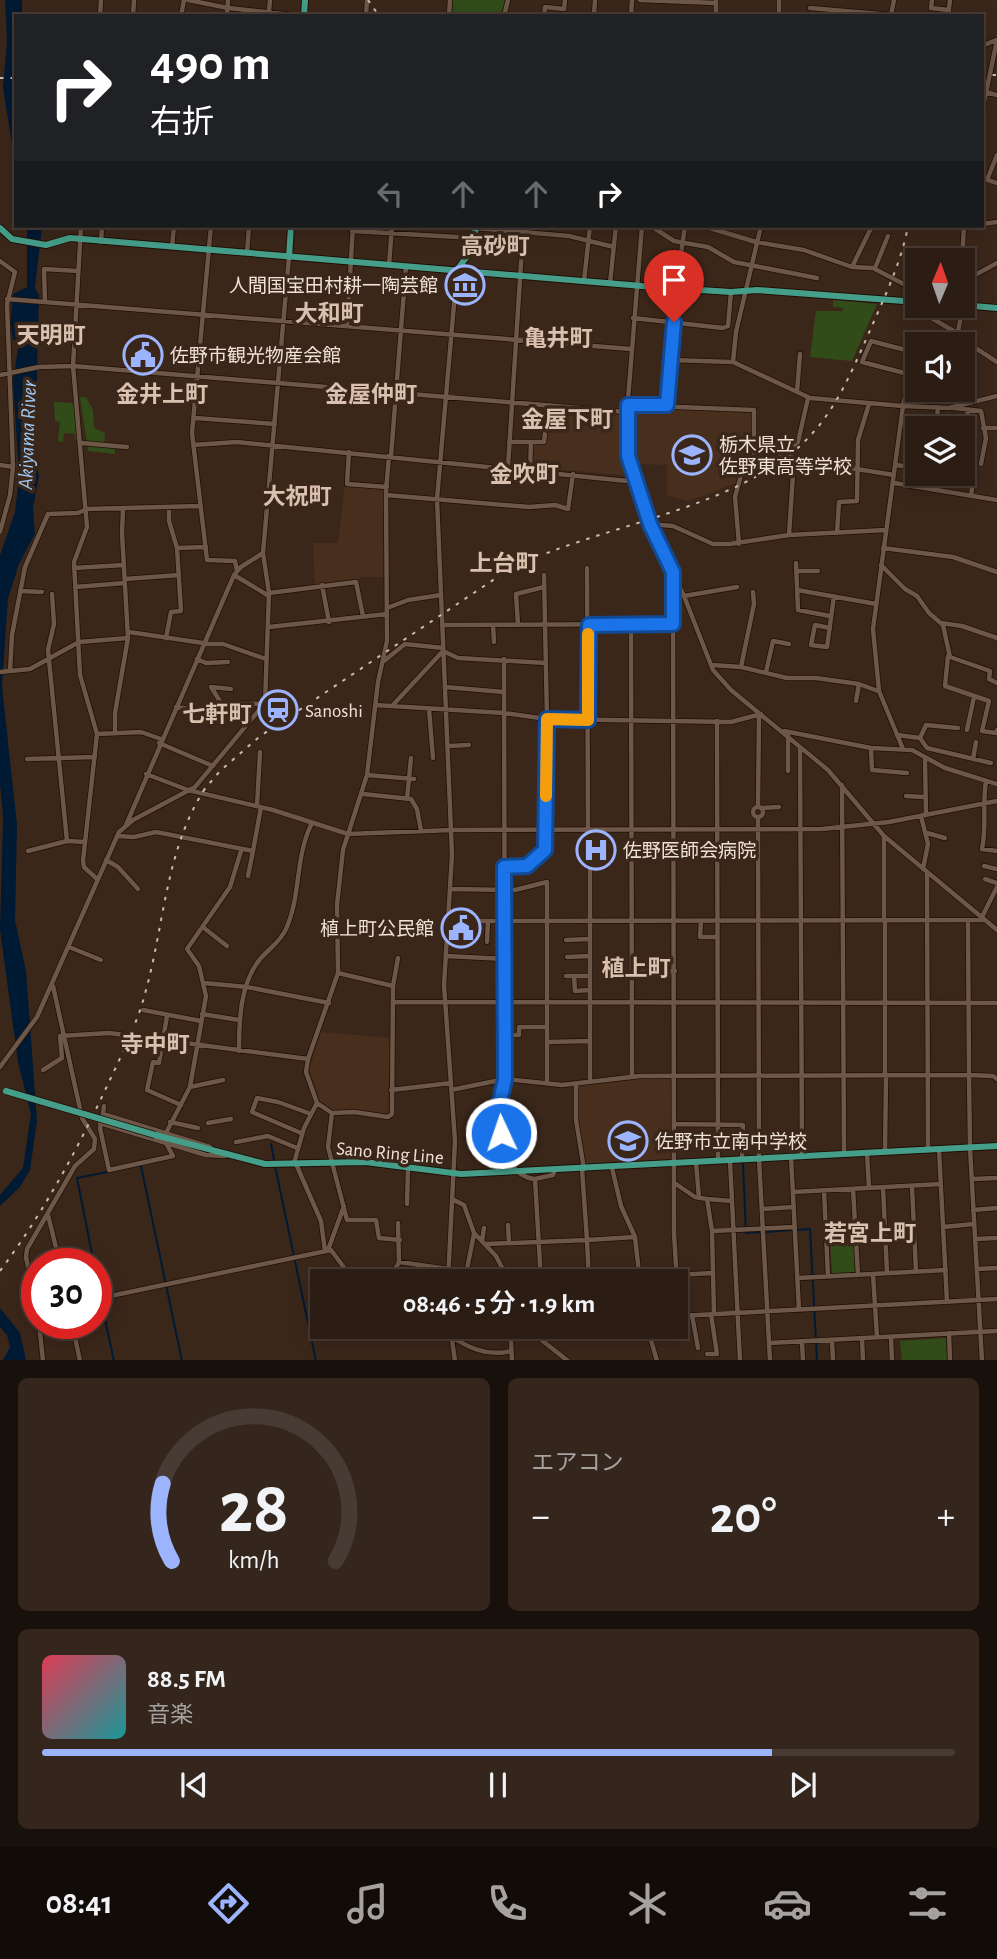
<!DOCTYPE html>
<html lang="ja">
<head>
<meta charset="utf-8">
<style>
	body { margin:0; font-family:"Alegreya Sans","Noto Sans JP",sans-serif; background:#34261d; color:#f1f3f6; height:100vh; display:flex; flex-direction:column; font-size:26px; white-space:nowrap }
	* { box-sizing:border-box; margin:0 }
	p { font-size:23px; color:#a6a2a0 }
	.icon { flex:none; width:38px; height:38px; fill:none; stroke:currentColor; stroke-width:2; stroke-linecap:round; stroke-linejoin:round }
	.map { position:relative; height:1360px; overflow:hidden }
	.drawer { display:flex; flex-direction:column; gap:18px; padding:18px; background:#18100b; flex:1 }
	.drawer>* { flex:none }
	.top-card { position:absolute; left:14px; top:14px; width:970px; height:214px; border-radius:0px; box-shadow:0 4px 18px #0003,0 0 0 2px #483b34; background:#202124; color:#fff; overflow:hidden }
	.needle { width:46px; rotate:2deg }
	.tools { position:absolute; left:905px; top:248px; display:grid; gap:14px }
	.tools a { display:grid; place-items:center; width:70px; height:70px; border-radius:0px; background:#2c1d14; box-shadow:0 4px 18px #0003,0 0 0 2px #483b34; font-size:35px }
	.speed { position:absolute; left:21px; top:1248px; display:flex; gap:14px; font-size:35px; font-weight:700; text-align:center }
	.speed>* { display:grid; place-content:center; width:91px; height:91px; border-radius:50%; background:#2c1d14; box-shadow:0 4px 18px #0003,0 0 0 2px #483b34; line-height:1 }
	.speed .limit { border:10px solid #d22; background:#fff; color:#111 }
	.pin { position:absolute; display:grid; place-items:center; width:60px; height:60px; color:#fff; margin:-72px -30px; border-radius:50% 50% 50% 0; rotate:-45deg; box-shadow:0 0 7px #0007 }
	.pin .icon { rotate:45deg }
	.me { position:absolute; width:77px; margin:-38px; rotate:357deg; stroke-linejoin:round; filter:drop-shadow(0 0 5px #0008) }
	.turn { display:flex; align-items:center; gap:24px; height:147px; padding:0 21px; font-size:32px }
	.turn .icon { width:91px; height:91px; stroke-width:2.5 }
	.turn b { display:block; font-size:49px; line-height:60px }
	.lanes { display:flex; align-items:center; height:66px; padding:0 21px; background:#0003; justify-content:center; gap:35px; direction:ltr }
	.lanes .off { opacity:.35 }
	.big { font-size:52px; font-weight:600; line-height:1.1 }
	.drawer .tile { flex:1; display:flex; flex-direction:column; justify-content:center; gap:10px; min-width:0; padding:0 24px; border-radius:10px; background:#34261d }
	.drawer .dial { align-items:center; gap:0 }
	.dial svg { height:182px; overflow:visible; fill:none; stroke:#483b34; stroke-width:7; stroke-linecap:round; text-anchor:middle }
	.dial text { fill:#f1f3f6; stroke:none }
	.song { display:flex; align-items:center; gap:21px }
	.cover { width:84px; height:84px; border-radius:10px; background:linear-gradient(135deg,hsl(350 70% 55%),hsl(180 70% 35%)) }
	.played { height:7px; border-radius:4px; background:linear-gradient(90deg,#9cb4fd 80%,#483b34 80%) }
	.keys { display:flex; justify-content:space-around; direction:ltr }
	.heat { display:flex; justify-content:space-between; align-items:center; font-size:38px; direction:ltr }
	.drawer .tiles { flex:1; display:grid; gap:18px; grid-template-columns:1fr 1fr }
	.tile:last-child { grid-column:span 2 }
	.trip { position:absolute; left:310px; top:1269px; width:378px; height:70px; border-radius:0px; background:#2c1d14; box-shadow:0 4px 18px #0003,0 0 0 2px #483b34; font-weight:600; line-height:70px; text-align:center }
	.dock { display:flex; height:112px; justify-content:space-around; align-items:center; background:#120c08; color:#a6a2a0 }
	.dock .icon { width:49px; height:49px }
	.dock .selected { color:#9cb4fd }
	.dock b { font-size:32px; color:#f1f3f6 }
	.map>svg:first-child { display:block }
	.built { fill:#472e1d }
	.green { fill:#314c19 }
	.water { fill:#001a33 }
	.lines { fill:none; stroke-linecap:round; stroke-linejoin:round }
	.stream { stroke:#001a33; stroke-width:2 }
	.minor-casing { stroke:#210f04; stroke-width:6 }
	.major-casing { stroke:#210f04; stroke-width:8 }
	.minor { stroke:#6d5748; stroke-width:4.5 }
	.major { stroke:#459e8a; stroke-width:6 }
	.rail { stroke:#cabbb1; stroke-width:2; stroke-dasharray:3.5 7; stroke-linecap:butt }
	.major-bridge-casing { stroke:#210f04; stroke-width:8; stroke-linecap:butt }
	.major-bridge { stroke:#459e8a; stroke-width:6 }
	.route-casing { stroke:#114b97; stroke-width:18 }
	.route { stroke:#1a73e8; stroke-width:12 }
	.slow { stroke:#f59e0b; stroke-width:12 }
	.labels { text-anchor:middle; stroke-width:7; stroke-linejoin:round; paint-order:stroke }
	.poi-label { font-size:19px; fill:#eee1d8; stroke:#3b271a; text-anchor:start }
	.street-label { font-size:19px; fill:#eee1d8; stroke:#3b271a }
	.water-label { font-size:21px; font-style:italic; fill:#9cc7f4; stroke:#3b271a }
	.quarter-label { font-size:23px; font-weight:bold; fill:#d9c0af; stroke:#3b271a }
</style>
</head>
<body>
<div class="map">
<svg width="997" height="1361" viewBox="0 0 997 1361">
	<rect width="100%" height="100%" fill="#3b271a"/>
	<path class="built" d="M630 407 752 411 753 466 742 468 736 483 711 493 687 501 667 495V465L634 464 629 446Z
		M549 409 624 414 625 448 632 476 531 467 533 443H543Z
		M345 485 384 488 387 521 383 577H360L357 581 315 585 313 543H338Z
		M321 1032 391 1038 388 1114 332 1110 320 1102 309 1069Z
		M634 1079H674V1161L585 1166 578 1120V1086Z"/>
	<path class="green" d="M453 0H507L503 16H451Z
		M833 300 877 304 852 361 810 357 816 311H843V308L833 307Z
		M80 397H86L93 410 94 428 105 433 104 445 115 449V454L88 451Z
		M54 402 75 403 79 440H75V434L64 433 63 442 58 441 60 422 55 421Z
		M854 1240 856 1273H832L830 1241Z
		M946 1338 947 1360H902L900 1341Z"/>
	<path class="water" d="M5 0H22V16H16V170L3 87 7 42Z
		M27 226H42L35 288 39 295 35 460 39 476 33 508 35 534 19 564 8 599 2 686 17 825 15 920 26 971 37 1121 30 1170 20 1187 0 1206V1195L23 1168 31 1114 18 1062 0 930 3 818 0 784V555L15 512 19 476 13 381 18 348C7 336 12 310 13 294L27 287Z
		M0 1308 20 1333 26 1360H3L10 1347 7 1335 0 1327Z"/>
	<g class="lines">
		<path class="stream" d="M271 1144 274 1160
			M743 1164 746 1233 760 1232
			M141 1166 182 1361
			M275 1166 316 1361
			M797 1230 810 1229 817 1361
			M766 1232 792 1230
			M94 1264 77 1178 107 1172
			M96 1276 100 1295
			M101 1301 114 1361"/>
		<g class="minor-casing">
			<path id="minor" d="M188 0 228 8 301 16
				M640 0 716 3
				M932 0 931 8 949 10
				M716 1V16
				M810 8 903 16
				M269 12 270 0
				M891 15 894 0
				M100 16 101 0
				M133 16 134 0
				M181 16 184 0
				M227 16 228 0
				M366 16 367 0
				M449 16 450 0
				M504 16 508 0
				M544 16 545 7 564 9 565 0
				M591 16 594 15 595 0
				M631 16 632 0
				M779 16V0
				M948 16 950 0
				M982 46 996 40
				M985 92 997 95
				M982 112 997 40
				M982 178 997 183
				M987 180 997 155
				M982 224 997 222
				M81 226 73 366 87 527 74 562 80 675 97 734 83 861 84 867 97 879
				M211 226 192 433 207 560 235 561 237 571
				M500 226 498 247 522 250
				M642 226 627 412V451L650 524 684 596 713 670 731 690 828 770 884 836 997 930
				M651 226 674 241 708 247 734 262 817 278
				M703 226 756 242 804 250 852 267 873 268 917 291
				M916 226H926
				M476 228 569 236 614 247
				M352 231 475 238
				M101 242 102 226
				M172 247 174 226
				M247 253 249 226
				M0 261 15 272 7 304 13 467 10 495 0 532
				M962 261 964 226
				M962 262 965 297 957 336 997 362
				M389 265 392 226
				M852 267 872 226
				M875 268 888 236
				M584 281 590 226
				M964 281 997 263
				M610 283 616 226
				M654 287 655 269
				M676 288 685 226
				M7 299 631 349
				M45 302 44 269 78 271
				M916 309 957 333
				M633 318 723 328 728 326 731 292
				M347 326 353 226
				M943 345 957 336
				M671 360 733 362 810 398 903 406
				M733 362 736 332 761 226
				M0 375 39 367 73 366 627 412
				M912 375 862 362 871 341 917 353
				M797 392 800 354
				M628 405 754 410V467L743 468 735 497 739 544
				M667 406 674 322
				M903 406 949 408 997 396
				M954 408 981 411 986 438 981 464
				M195 418 275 424
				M966 424 968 410
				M983 428H997
				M936 429 938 407
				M509 442H544L548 406
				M82 443 127 447
				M193 445 237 442 637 482
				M962 449H966L962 467
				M349 452 347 484 387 487
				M787 453 794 459 894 475
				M391 456 406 266
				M754 461 774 462 798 442 808 398
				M0 465 13 467
				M896 465 917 468
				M508 467 523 232
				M530 469 531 442
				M948 474 973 480 971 496
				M894 483 997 500
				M386 495 529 507 555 505 568 509 573 474
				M650 524 673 526 713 544H730L789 535 886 530
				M837 533 839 502 857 501 858 440 869 404
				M789 535 794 459
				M177 548 206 547
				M883 548 953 557 997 572
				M796 563 798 610 830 616
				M881 565 905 589 917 596 929 613 943 625 950 657 990 671 989 679 997 683
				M74 568 124 565
				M587 568 588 831
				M796 571H818
				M234 575 269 596
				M673 577 674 1233 679 1316H676
				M125 579 179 575
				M322 585 329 622
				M75 587 125 583
				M797 590 876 604
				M20 591 42 592
				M269 593 356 582 363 616
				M52 594 54 624 48 650 67 841
				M684 596 737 587
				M387 608 408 600 441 595
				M941 623 962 626 997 638
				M442 625 673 624
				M493 625 494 642
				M518 625 516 594 544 587
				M631 625 632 1077
				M269 627 387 614
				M830 628 815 625 811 645 827 647 834 596
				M129 632 203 643
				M166 638 171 612 181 611 177 548 169 521V508
				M203 644H223L266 659
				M948 656 945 686 989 701 982 731 996 733 997 730
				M197 659 206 663 228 662
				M504 659 505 1079C502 1089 498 1100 497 1112 496 1134 507 1177 535 1179L541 1281
				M384 661 405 644 443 648
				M712 665 741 667 787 678H816L859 684 878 691
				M741 667 754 604 753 592
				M10 671 12 635 25 567 48 514 78 513 87 509 200 506
				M0 672 30 669 79 642 128 638 122 533 123 509
				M766 672 773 641 789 644
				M445 687 504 692
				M856 701 859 684
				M375 705 504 713 547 719 731 722 761 714
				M223 706 211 687 231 689
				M392 706 443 651 458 658 546 663
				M176 707 217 713 229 703 264 704
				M429 709 433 758
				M717 721 718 1161
				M967 730 974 697
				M784 731 871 748 912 750 945 768 997 784
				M115 733V713L128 638
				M97 734 141 732 161 739
				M788 735V771
				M897 735 920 738 926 725 958 728
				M920 738 927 748 991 763
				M159 743 213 766
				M448 746 469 745
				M800 747 802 1157
				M871 748 872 770 907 773
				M903 749 879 691 873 629 903 406 909 380 917 368
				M925 758 926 815
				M27 759 95 757
				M973 759 976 742
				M146 774 188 790 273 810 348 834 452 830 822 829 889 822 997 801
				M367 775 414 779
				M986 781C982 804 987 826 982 849L997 851
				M842 785 844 1154
				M363 794 411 799 417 809 421 831
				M906 796 924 797
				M407 799 411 758
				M257 806 260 752
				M758 807 759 716
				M753 812a5 5 0 1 1 10 0a5 5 0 1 1-10 0Z
				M760 808 779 807
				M921 816 928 844 923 869
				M758 817 759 1159 770 1361
				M126 825 234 575 241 567 263 553
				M590 831V1081
				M927 833 945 838
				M117 836 134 837 156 832 253 851 261 807
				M28 851 67 841 85 842
				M106 860 118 867 138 889
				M984 866 997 869
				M504 867 527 866 545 850 547 719 544 575
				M927 872 928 1150
				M248 876 253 851
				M985 879 997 883
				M451 889 515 890 547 882V1083
				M982 917 997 887
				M450 918 475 921 984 920
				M884 920V837
				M885 920V1076
				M968 920 969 1075 993 1076 997 1079
				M701 921 700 937H717
				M204 928 227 946
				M566 940 589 939
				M487 942 488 921
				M69 947 101 960
				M446 956 506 959
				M567 957 589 956
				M632 972 675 971
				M566 976H589
				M574 976 575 991 589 990
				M204 983 247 987 329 1003
				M393 986 398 958
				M394 1002 997 1003
				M143 1010 201 1021
				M202 1014 239 1020
				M167 1016 159 1063 153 1062 147 1090 181 1105
				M505 1035H519V1027H547
				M547 1042 590 1041
				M239 1051C239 1021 240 982 261 958 269 949 281 941 286 929 301 896 295 858 311 825
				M308 1059 338 973 337 905 343 850 367 775 378 682 387 641 386 491 389 456
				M0 1067 37 1017 119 832 133 820 195 787 265 703 269 593 263 553 289 257
				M43 1070 62 1058 60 1036 109 1033 308 1059 306 1072 317 1103 304 1128 294 1163
				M576 1084V1120L584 1169
				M190 1087 223 1080
				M391 1090 451 1083
				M451 1090 505 1079 562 1085 640 1076 969 1075 970 1148 982 1361
				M317 1103 332 1113 328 1147 347 1220H376L379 1238 400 1240
				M332 1113 354 1112 388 1117 392 1114 393 986 338 973
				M103 1114 104 1106
				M170 1122 198 1128
				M100 1123 206 1155 225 1156
				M208 1123 231 1119
				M676 1124 743 1125 742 1159
				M166 1133 190 1087 206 996 199 966 187 949 230 887 241 851
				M301 1133 252 1112 257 1098 278 1102 311 1114
				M236 1142 268 1136 297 1148
				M166 1143 173 1156 109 1170 100 1128 103 1114 210 1147
				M939 1150 947 1302
				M885 1152 886 1076
				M867 1153 869 1188
				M791 1157 799 1310
				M730 1161 740 1361
				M696 1163 699 1198
				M296 1164 321 1221 325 1251
				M612 1168 621 1206 635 1237 640 1281
				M535 1179 553 1175 555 1170
				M972 1179 997 1178
				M676 1184 695 1197 707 1199 712 1231 714 1314
				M912 1186 916 1272
				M883 1187 887 1273
				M853 1189 858 1275
				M824 1190 828 1277
				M793 1192 941 1184
				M452 1199 464 1205 474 1233 496 1256 509 1281
				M707 1199 732 1201
				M407 1204 408 1168
				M762 1209 794 1207
				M973 1210 997 1208
				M48 1215 60 1264
				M398 1223 399 1262
				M508 1225 509 1243
				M943 1227 974 1224
				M712 1231 795 1227
				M975 1239 997 1238
				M482 1241 484 1228
				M486 1244 587 1240 582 1169
				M328 1250 344 1206
				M977 1269 997 1268
				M466 1274 474 1234
				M873 1274 877 1337
				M678 1275 712 1273
				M798 1278 946 1270
				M389 1281 399 1262 448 1269
				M448 1281 455 1141 444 985 452 855 437 499 457 270
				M589 1281 587 1240 635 1237
				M96 1299 331 1250 354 1281
				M37 1310 26 1257 27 1249 75 1166 94 1149 95 1139 82 1118 53 986
				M692 1315 698 1348
				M679 1316 997 1299
				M39 1323 43 1361
				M72 1323 80 1361
				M433 1326C458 1340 480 1359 511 1351
				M450 1326 455 1361
				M524 1326 568 1361
				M647 1326 657 1361
				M949 1333 950 1361
				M891 1337 892 1361
				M535 1338 542 1326
				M862 1338 863 1361
				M832 1340 833 1361
				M802 1342 803 1361
				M769 1343 997 1331
				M707 1354H717L711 1314
				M512 1361 511 1341 515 1326"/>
		</g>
		<g class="major-casing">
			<path id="major" d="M304 16 305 0
				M0 228 12 239 46 245 70 238 654 287 731 292 757 290 917 302
				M289 257 291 226
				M457 270 473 248 476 226
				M962 305 997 308
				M155 1135 265 1164 365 1162 461 1174 997 1146"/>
		</g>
		<use href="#minor" class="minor"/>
		<use href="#major" class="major"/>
		<path class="rail" d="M368 0 379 16
			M737 16H760
			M982 75H997
			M0 78H16
			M203 791 220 771 259 737 508 570C599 524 741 510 810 436 837 407 852 371 868 335 883 300 901 264 908 226
			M0 1271C44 1212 77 1150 108 1084 122 1054 138 1022 146 990 165 921 166 845 208 784"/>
		<g class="major-bridge-casing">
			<path id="major-bridge" d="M6 1091 155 1135"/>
		</g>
		<use href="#major-bridge" class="major-bridge"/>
	</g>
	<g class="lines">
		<g class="route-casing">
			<path id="route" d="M501 1133 497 1115 505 1079 504 867 527 866 545 850 547 719 588 720 589 625 673 624V572L650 524 628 456V405H667L674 322"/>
		</g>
		<use href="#route" class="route"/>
		<path class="slow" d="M546 796 547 719 588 720V634"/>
	</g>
	<defs>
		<g id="museum-ring" transform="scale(2.0125)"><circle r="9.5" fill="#3b271a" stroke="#9cb4fd" stroke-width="1.5"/><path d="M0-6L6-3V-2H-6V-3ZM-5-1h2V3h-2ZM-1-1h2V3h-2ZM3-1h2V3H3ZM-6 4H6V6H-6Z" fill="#9cb4fd"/></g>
		<g id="civic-ring" transform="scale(2.0125)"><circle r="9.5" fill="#3b271a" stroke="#9cb4fd" stroke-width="1.5"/><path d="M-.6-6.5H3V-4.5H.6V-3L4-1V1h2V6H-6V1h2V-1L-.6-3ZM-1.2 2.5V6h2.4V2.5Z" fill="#9cb4fd"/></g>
		<g id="school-ring" transform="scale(2.0125)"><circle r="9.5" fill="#3b271a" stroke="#9cb4fd" stroke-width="1.5"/><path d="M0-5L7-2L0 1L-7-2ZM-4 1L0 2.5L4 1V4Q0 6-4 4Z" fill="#9cb4fd"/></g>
		<g id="station-ring" transform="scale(2.0125)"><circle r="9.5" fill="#3b271a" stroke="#9cb4fd" stroke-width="1.5"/><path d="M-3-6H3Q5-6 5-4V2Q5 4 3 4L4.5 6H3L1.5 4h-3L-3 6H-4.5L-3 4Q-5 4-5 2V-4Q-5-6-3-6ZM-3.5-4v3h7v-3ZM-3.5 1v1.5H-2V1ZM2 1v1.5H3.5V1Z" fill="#9cb4fd"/></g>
		<g id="hospital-ring" transform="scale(2.0125)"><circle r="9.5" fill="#3b271a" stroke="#9cb4fd" stroke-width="1.5"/><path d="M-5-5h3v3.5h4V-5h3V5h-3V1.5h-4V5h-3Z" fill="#9cb4fd"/></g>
	</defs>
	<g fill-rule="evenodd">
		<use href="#museum-ring" x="465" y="285"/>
		<use href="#civic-ring" x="143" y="355"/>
		<use href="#school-ring" x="692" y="455"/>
		<use href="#station-ring" x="278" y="710"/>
		<use href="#hospital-ring" x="596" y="850"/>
		<use href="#civic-ring" x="461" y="928"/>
		<use href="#school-ring" x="628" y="1141"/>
	</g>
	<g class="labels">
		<g class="poi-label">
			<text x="438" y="292" text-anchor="end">人間国宝田村耕一陶芸館</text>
			<text x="170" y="362">佐野市観光物産会館</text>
			<text x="719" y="451">栃木県立<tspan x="719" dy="22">佐野東高等学校</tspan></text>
			<text x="305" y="717">Sanoshi</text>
			<text x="623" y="857">佐野医師会病院</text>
			<text x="434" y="935" text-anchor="end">植上町公民館</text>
			<text x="655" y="1148">佐野市立南中学校</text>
		</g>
		<g class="street-label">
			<text transform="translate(390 1152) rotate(5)" y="7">Sano Ring Line</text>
		</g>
		<g class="water-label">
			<text transform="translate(27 435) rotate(-88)" y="7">Akiyama River</text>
		</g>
		<g class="quarter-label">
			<text x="495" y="254">高砂町</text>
			<text x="329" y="321">大和町</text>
			<text x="51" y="343">天明町</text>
			<text x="558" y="346">亀井町</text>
			<text x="162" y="402">金井上町</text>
			<text x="371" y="402">金屋仲町</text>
			<text x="567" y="427">金屋下町</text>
			<text x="524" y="482">金吹町</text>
			<text x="297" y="504">大祝町</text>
			<text x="504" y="571">上台町</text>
			<text x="217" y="722">七軒町</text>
			<text x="636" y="976">植上町</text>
			<text x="155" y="1052">寺中町</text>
			<text x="870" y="1241">若宮上町</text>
		</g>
	</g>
</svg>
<div class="tools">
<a><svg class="needle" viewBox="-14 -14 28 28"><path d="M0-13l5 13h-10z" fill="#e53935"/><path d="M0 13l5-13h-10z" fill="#a6a2a0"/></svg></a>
<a><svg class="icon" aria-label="sound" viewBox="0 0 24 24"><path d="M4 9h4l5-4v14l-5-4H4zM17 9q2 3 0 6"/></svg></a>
<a><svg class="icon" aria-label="layers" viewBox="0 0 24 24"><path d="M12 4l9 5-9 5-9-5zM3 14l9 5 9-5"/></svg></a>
</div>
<div class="speed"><div class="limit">30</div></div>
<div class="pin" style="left:674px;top:322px;background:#d93025"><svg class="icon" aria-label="arrive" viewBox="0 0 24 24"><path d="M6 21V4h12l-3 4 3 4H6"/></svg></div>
<svg class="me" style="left:501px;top:1133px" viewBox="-20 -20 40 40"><circle r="17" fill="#1a73e8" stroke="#fff" stroke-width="3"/><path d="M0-11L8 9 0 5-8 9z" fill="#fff"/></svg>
<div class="trip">08:46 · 5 分 · 1.9 km</div>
<div class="top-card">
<div class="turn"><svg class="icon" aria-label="right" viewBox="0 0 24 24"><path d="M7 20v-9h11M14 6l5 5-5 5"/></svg><div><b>490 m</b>右折</div></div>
<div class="lanes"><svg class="icon off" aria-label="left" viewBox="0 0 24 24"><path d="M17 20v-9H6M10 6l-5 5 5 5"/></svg><svg class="icon off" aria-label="ahead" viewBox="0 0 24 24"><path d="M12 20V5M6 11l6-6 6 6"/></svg><svg class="icon off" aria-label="ahead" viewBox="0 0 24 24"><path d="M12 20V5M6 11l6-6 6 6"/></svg><svg class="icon" aria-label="right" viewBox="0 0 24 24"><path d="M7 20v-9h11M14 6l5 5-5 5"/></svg></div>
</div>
</div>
<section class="drawer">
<div class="tiles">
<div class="tile dial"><svg viewBox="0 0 100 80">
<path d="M14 69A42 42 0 1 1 86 69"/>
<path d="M14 69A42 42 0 0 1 10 35" stroke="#9cb4fd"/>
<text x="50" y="56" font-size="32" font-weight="700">28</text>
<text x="50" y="72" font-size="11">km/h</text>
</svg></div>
<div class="tile"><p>エアコン</p>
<div class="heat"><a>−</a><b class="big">20°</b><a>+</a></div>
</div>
<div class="tile">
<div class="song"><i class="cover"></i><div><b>88.5 FM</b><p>音楽</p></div></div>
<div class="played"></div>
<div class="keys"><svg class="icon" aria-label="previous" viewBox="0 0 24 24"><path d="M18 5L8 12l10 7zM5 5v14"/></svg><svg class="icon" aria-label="pause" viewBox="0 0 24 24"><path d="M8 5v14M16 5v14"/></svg><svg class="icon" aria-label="next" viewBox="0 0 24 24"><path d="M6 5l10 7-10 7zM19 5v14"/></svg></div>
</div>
</div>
</section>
<nav class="dock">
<b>08:41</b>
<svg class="icon selected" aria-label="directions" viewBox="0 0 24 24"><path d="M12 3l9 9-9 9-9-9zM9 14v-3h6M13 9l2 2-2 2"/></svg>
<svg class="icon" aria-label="music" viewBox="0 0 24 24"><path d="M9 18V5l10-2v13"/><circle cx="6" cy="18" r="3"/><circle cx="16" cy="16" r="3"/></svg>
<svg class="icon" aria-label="phone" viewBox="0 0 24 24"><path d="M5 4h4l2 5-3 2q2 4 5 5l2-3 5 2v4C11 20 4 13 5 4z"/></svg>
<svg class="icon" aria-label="climate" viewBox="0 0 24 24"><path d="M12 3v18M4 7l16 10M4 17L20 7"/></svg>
<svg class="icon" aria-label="car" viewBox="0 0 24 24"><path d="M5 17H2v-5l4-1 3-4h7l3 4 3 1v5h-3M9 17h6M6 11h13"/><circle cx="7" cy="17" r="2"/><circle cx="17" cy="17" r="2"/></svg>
<svg class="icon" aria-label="filters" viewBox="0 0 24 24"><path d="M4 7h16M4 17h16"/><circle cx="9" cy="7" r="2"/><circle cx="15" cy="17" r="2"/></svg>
</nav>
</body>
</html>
